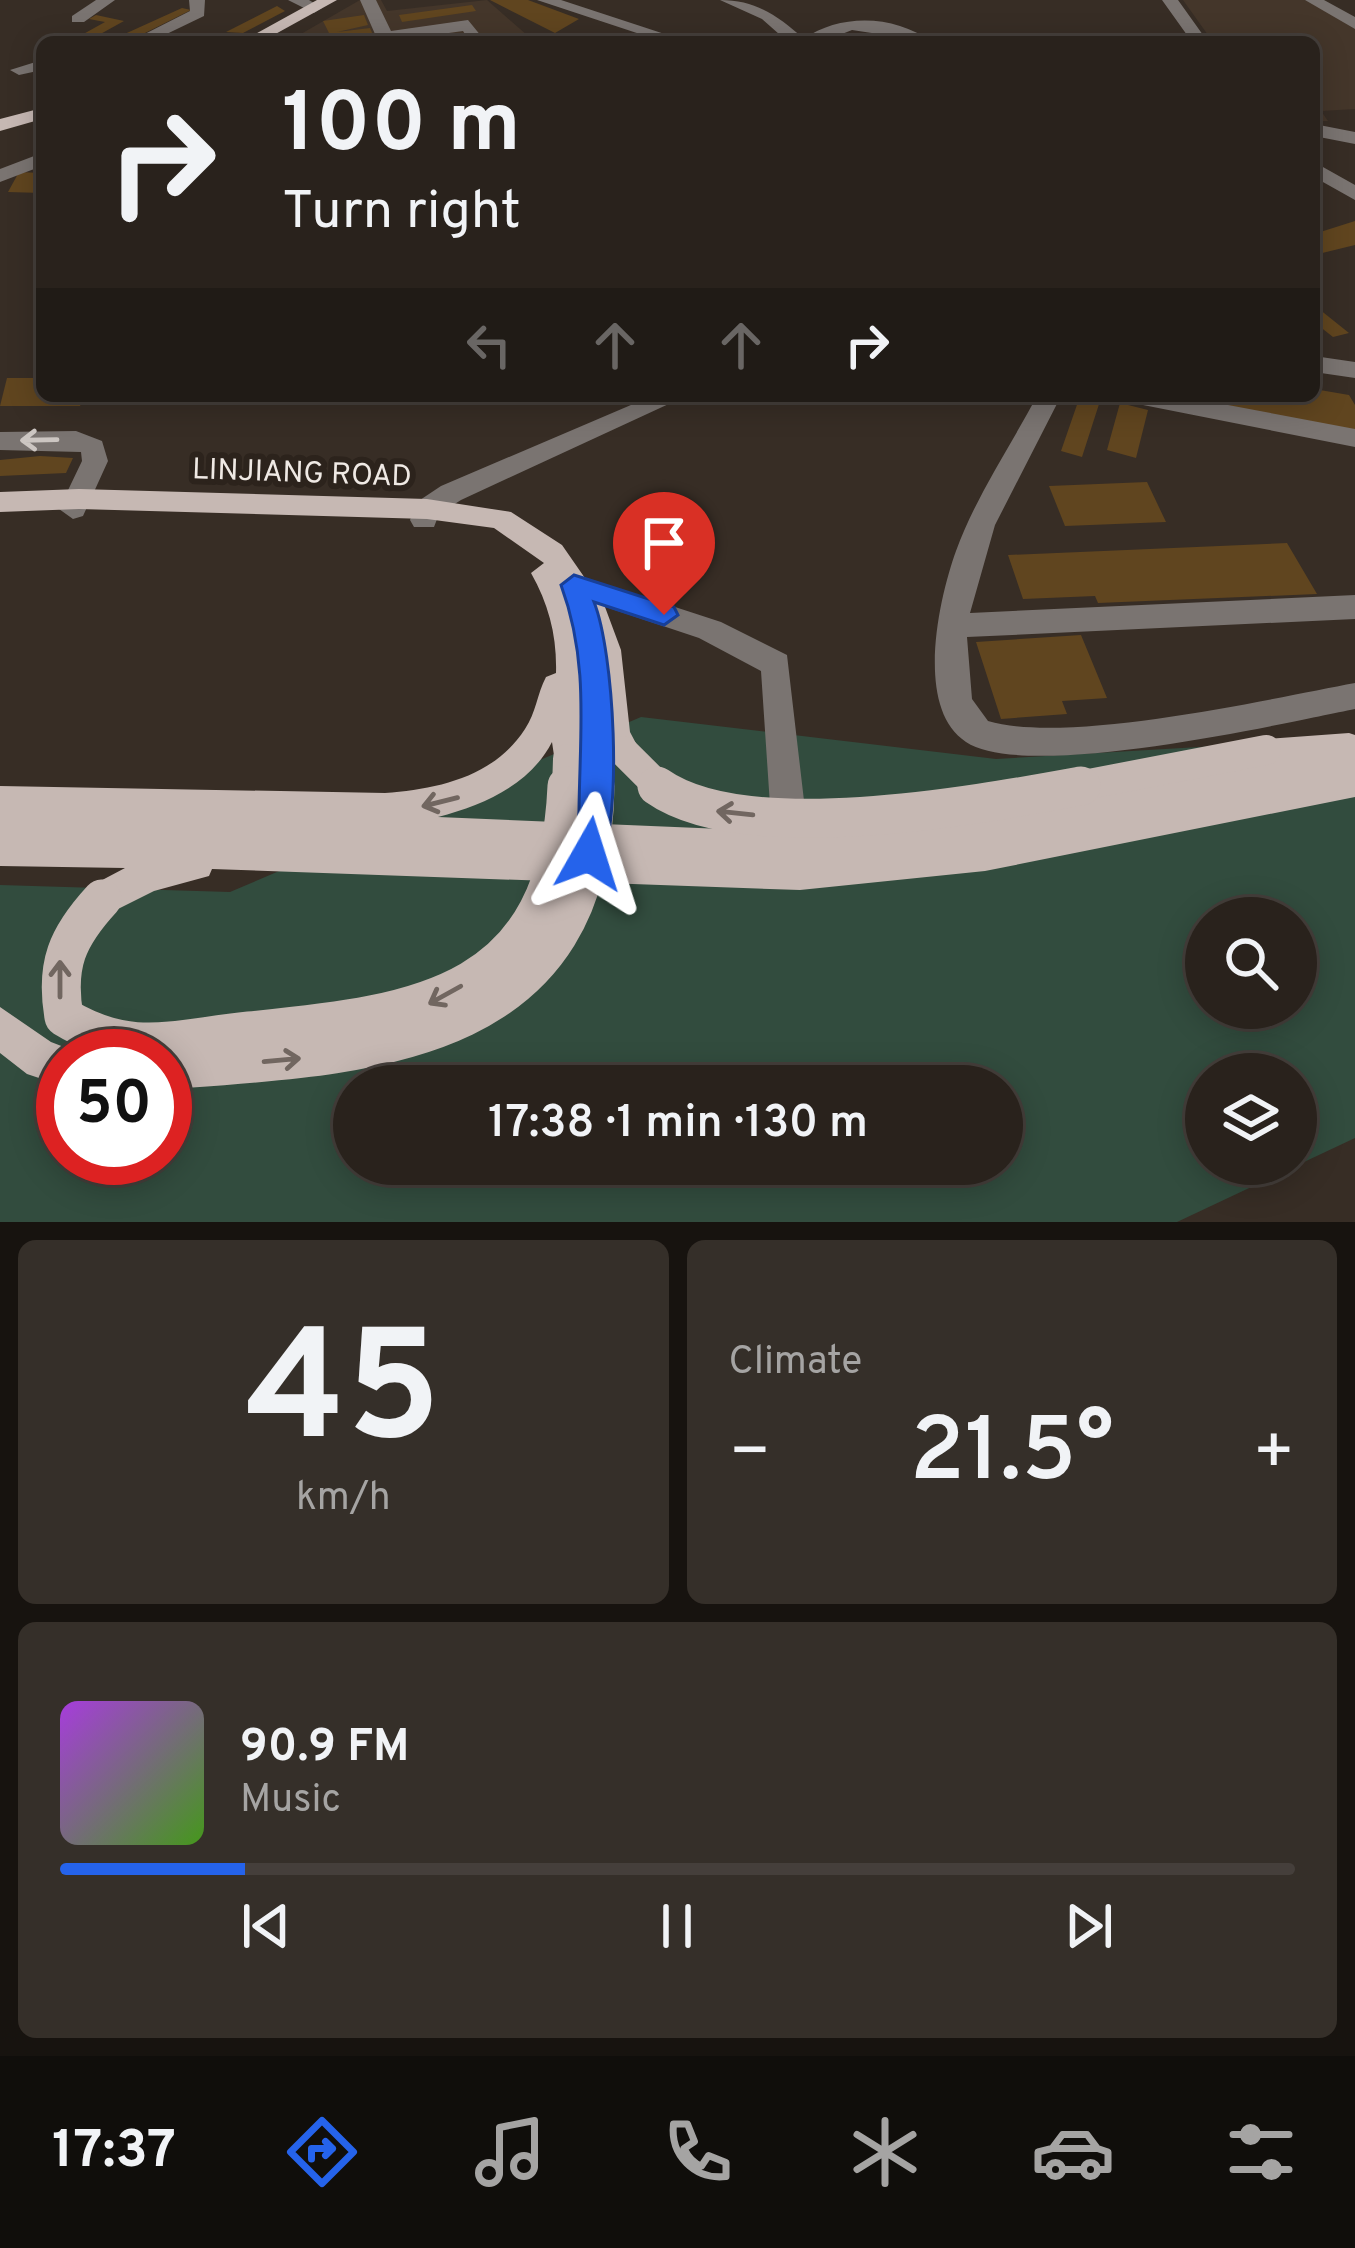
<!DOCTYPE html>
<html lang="en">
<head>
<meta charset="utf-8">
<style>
	body { margin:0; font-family:Overpass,sans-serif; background:#352f29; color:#f1f3f6; height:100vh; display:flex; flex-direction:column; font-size:45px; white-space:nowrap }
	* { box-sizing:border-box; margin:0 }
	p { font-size:39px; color:#a5a4a3 }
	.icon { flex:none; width:66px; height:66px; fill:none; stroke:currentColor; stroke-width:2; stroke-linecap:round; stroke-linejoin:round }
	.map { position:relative; height:1222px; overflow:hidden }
	.details { display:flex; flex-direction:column; gap:18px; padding:18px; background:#17130f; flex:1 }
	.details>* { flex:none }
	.banner { position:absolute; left:36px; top:36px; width:1284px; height:366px; border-radius:18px; box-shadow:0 6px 30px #0003,0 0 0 3px #453f3b; background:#29221c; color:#f1f3f6; overflow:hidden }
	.controls { position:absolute; left:1185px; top:897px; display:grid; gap:24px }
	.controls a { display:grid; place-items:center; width:132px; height:132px; border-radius:50%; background:#29221c; box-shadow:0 6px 30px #0003,0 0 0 3px #453f3b; font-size:60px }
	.speed { position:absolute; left:36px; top:1029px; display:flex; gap:24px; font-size:60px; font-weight:700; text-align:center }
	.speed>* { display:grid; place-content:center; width:156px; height:156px; border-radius:50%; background:#29221c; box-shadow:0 6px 30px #0003,0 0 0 3px #453f3b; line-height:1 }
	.speed .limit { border:18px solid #d22; background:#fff; color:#111 }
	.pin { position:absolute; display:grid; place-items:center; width:102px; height:102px; color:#fff; margin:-123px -51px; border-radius:50% 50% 50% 0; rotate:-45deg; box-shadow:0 0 12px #0007 }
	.pin .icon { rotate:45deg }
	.me { position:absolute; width:132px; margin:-66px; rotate:6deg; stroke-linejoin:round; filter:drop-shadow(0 0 9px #0008) }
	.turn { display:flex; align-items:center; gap:42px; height:252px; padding:0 48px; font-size:54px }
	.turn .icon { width:156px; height:156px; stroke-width:2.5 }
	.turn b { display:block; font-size:84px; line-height:102px }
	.lanes { display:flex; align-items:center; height:114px; padding:0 48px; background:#0003; justify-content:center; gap:60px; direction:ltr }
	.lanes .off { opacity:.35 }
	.big { font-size:90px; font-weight:600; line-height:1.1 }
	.details .tile { flex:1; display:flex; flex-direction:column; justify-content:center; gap:18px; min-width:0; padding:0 42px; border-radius:18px; background:#352f29 }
	.details .dial { align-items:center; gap:0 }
	.dial b { font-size:156px; line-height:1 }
	.song { display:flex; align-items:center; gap:36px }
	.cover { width:144px; height:144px; border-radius:18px; background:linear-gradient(135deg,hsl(280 70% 55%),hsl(100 70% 35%)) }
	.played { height:12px; border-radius:6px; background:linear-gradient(90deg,#2563eb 15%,#453f3b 15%) }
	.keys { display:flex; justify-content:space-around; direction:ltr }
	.heat { display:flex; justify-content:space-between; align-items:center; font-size:66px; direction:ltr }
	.details .tiles { flex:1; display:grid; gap:18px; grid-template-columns:1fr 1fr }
	.tile:last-child { grid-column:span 2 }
	.trip { position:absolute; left:333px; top:1065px; width:690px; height:120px; border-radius:60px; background:#29221c; box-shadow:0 6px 30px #0003,0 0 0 3px #453f3b; font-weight:600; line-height:120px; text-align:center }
	.tabs { display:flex; height:192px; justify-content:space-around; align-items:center; background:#100e0b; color:#a5a4a3 }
	.tabs .icon { width:84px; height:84px }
	.tabs .selected { color:#2563eb }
	.tabs b { font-size:54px; color:#f1f3f6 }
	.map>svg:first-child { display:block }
	.built { fill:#44362a }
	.green { fill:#324c3e; fill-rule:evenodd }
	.building { fill:#60451f }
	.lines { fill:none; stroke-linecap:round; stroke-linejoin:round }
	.minor { fill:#7a7471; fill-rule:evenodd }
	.major { fill:#c6b8b3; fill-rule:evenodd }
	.major-bridge-far1 { stroke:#c6b8b3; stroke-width:30 }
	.major-bridge { stroke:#c6b8b3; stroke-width:39 }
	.oneway { stroke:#ccc6c2 }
	.oneway2 { stroke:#716660 }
	.route { fill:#2563eb; stroke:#184099; stroke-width:3 }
	.labels { text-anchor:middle; stroke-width:12; stroke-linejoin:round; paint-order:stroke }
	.street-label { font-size:30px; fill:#efe9e4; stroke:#2c231c }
</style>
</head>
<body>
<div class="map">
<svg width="1355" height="1222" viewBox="0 0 1355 1222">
	<rect width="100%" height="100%" fill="#372d25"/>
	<path class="built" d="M360 0H381L387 11 487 0 535 42H287Z
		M1183 0H1309L1355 29V109L1321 111 1328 121H1314V42H1213Z"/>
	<path class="green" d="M641 717 996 759 1355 738V1138L1177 1222H0V885L230 892ZM1206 918H1296V1008H1206ZM63 1056H165V1158H63ZM1206 1074H1296V1164H1206ZM354 1086H1002V1164H354Z"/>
	<path class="building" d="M490 0H528L579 19 555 33Z
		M472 5 476 11 402 22 399 15Z
		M277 6 285 11 243 33 226 32Z
		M182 8 191 10 133 39 118 37Z
		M96 15 124 21 86 42H69L105 22 89 19Z
		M364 15 368 25 337 32 370 28 373 35 304 42 302 37 329 33 323 21Z
		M19 172 42 173V193L8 192Z
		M1355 221V245L1314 255V234Z
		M1314 305 1349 333 1333 337 1314 322Z
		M7 378H42V396H85L80 406H0Z
		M1314 389 1349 395 1355 405V431L1221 406V396H1314Z
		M1080 396 1100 401 1082 457 1061 451Z
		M1120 403 1148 410 1136 458 1107 450Z
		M40 456 73 458 66 473 0 476V460Z
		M1147 482 1166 522 1065 526 1049 486Z
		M1287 543 1317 594 1098 603 1095 596 1023 599 1008 555Z
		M1081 635 1107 698 1062 701 1067 714 1001 719 976 642Z"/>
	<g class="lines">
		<path class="minor" d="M96 0H115L84 22H72V16Z
			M189 0H205L204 16 150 42H129L190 11Z
			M288 0H309L322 8 314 13Z
			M360 0H376L391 31 468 20 486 42H470L463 31 385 42H346L375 34Z
			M537 0H561L689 42H664Z
			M720 0C756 0 778 16 804 39 840 13 896 15 931 42L852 30 822 42H788L762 19Z
			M1162 0H1178L1208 42H1192Z
			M1305 0H1324L1355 17V29Z
			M42 60V70L19 75 10 70Z
			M1314 124 1355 132V144L1314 136Z
			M42 153V166L0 182V169Z
			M1314 162 1355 185V200L1314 177Z
			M1314 356 1355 362V378L1314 372Z
			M652 396H686L461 500 439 514 434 527H414L410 520 417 502 441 486Z
			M1037 396H1061L995 525 970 613 1355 595V619L967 637 972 699 988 721C1066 745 1269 699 1355 683V709C1280 724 1026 782 966 742 914 708 939 598 956 551 976 496 1010 447 1037 396Z
			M1126 396H1180L1355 429V447L1138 404Z
			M76 431 102 441 108 461 83 516 73 519 59 509 82 461 81 452 0 450V432Z
			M574 574 721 622 787 655 808 835 802 846 790 851 778 846 772 835 761 671 699 638 564 593 559 585Z"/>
		<path class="major" d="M317 0H337L261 42H241Z
			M42 108V119L0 131V119Z
			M79 489 427 499 511 512 562 545 605 607 621 650 630 732 640 751 635 761 623 765 611 761C591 718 598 672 583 627L588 663 585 759 580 769 568 774 556 769 552 742C530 785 483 805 438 817L792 832 974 814 1263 763 1254 760 1249 750 1254 740 1349 733 1355 735V797L985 871 800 890 212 869 209 876 154 891 102 917 89 911 84 899 89 887 125 868 0 866V786L385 793C438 789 494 777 525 729 536 713 537 694 546 677L556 673C557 636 549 605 531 573L544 563 494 528 427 519 79 509 0 512V492Z
			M0 1007 51 1042 77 1052 79 1056H63V1086L27 1074 0 1053Z"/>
		<path class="major-bridge-far1" d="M623 751 661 789
			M567 789 568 759
			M595 789V758
			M1063 789 1266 750"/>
		<path class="major-bridge" d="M657 786C745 848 977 805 1081 786
			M102 899C67 937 55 965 64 1017 131 1058 176 1038 249 1031 425 1014 558 995 567 786
			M165 1070C369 1055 592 1049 595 786"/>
	</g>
	<defs><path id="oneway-shaft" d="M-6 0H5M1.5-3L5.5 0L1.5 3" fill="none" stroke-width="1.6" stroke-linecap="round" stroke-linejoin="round" transform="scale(3)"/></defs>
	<use class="oneway" href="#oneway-shaft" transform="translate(39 440) rotate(179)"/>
	<g class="oneway2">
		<use href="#oneway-shaft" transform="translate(440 802) rotate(166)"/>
		<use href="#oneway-shaft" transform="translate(735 813) rotate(-174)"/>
		<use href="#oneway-shaft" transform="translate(60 979) rotate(-90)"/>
		<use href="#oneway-shaft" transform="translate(445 995) rotate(151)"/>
		<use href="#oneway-shaft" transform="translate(282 1060) rotate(-5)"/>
	</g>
	<path class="route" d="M574 575 674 607 678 615 664 625 594 602C614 652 623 815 600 865L589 869 577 865C570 847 579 829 579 810 580 729 589 661 561 585Z"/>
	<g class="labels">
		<g class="street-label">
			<text transform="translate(302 472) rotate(2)" y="10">LINJIANG ROAD</text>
		</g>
	</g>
</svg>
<div class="controls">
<a><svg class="icon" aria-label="search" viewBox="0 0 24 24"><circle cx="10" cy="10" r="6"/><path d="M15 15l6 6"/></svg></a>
<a><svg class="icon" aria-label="layers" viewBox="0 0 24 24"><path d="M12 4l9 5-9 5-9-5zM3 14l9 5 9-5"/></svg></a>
</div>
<div class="speed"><div class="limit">50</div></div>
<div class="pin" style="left:664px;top:615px;background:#d93025"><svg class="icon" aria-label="arrive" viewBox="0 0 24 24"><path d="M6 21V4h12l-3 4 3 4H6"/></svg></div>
<svg class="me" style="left:589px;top:854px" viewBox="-20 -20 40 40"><path d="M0-17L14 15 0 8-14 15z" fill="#2563eb" stroke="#fff" stroke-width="4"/></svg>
<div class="trip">17:38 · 1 min · 130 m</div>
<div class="banner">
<div class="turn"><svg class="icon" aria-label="right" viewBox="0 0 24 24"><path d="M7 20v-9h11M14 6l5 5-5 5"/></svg><div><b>100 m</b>Turn right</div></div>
<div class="lanes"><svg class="icon off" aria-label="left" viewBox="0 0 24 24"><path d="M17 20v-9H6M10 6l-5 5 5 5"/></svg><svg class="icon off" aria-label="ahead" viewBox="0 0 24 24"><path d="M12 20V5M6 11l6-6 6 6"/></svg><svg class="icon off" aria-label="ahead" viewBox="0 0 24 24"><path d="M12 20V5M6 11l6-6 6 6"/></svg><svg class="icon" aria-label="right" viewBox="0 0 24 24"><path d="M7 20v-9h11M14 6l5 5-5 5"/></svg></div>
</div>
</div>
<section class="details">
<div class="tiles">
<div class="tile dial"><b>45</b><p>km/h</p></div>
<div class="tile"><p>Climate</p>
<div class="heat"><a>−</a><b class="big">21.5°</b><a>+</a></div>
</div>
<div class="tile">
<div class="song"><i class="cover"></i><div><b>90.9 FM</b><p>Music</p></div></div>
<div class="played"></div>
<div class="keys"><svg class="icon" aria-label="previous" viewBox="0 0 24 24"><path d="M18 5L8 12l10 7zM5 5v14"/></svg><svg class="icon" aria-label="pause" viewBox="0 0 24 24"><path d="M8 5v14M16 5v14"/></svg><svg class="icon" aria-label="next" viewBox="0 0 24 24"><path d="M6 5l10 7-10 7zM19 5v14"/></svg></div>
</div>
</div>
</section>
<nav class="tabs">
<b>17:37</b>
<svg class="icon selected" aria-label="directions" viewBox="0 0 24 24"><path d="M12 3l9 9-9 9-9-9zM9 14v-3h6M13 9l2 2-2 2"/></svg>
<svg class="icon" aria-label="music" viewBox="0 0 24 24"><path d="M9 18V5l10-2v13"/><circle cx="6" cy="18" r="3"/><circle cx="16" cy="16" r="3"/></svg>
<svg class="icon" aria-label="phone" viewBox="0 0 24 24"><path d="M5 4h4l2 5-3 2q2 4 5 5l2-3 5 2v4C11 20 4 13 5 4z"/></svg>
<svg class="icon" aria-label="climate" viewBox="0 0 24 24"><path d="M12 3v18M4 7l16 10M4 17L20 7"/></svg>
<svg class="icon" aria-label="car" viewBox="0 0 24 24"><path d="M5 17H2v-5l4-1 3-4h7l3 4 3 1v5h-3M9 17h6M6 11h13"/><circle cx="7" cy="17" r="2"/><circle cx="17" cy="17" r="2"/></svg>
<svg class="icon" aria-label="filters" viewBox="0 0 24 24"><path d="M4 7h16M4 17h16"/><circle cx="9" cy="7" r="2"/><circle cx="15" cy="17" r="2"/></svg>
</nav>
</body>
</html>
